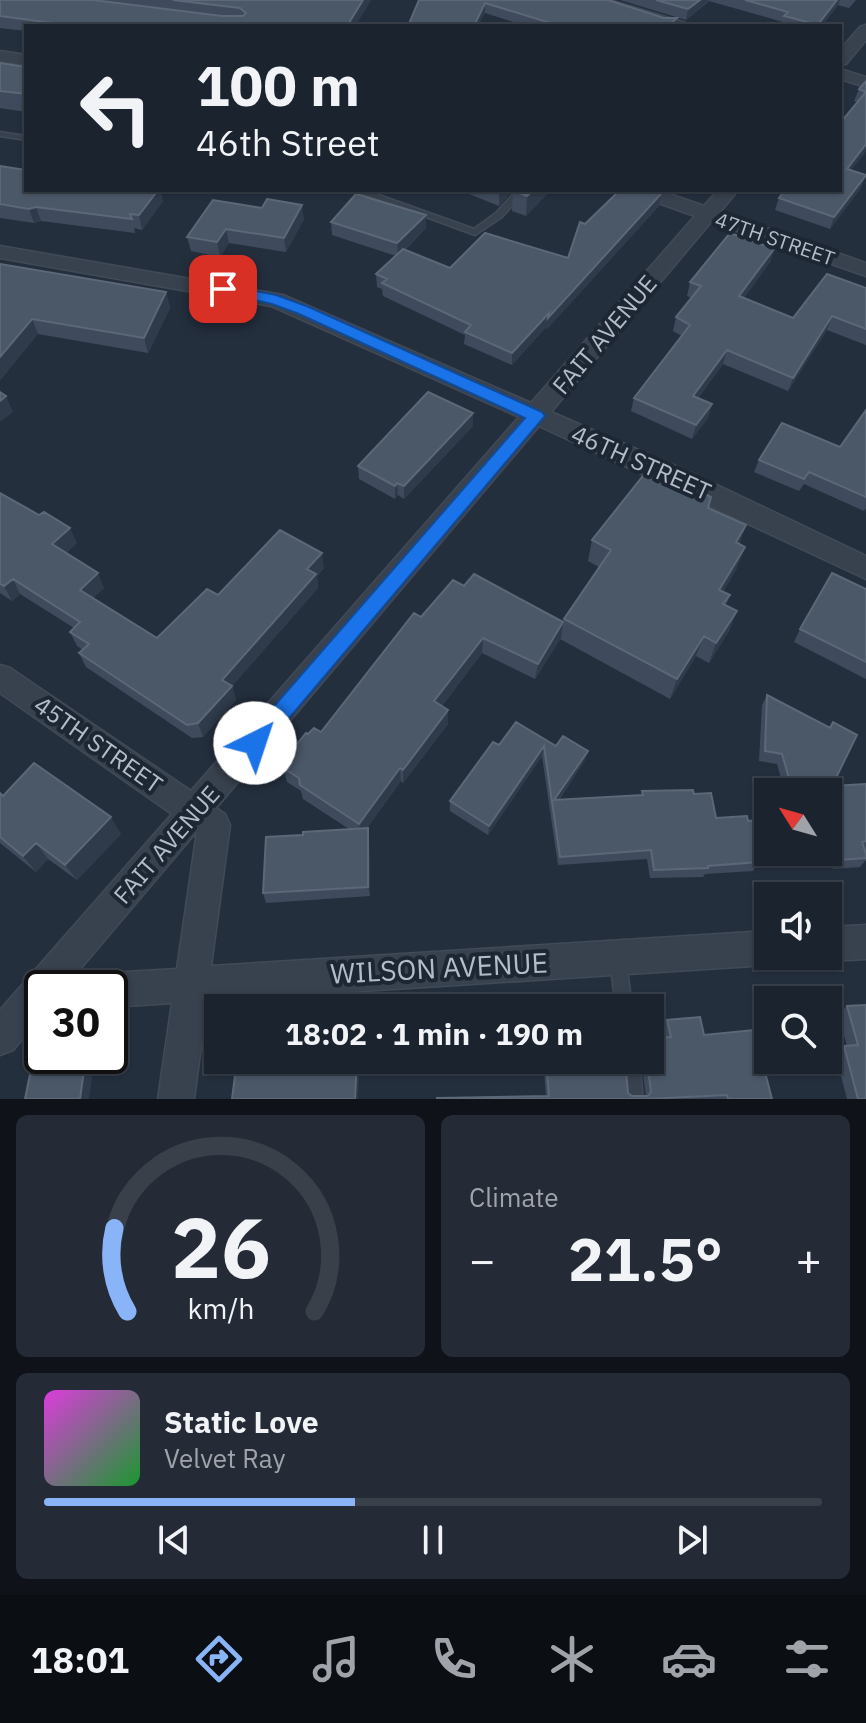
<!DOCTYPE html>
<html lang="en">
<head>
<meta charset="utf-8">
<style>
	body { margin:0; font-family:"IBM Plex Sans",sans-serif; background:#242b36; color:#f1f3f6; height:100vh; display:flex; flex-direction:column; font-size:30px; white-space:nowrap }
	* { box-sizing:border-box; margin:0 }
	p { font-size:26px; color:#a0a4aa }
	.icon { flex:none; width:44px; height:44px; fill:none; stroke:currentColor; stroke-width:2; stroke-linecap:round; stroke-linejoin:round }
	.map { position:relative; height:1099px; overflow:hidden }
	.details { display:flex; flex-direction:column; gap:16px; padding:16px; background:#0f1319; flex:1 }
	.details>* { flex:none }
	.hud { position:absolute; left:24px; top:24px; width:818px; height:168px; border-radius:0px; box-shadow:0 2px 6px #0004,0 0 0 2px #39404a; background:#1b232e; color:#f1f3f6; overflow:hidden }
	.needle { width:52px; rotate:307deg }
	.controls { position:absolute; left:754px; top:778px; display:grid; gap:16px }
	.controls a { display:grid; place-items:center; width:88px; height:88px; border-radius:0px; background:#1b232e; box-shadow:0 2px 6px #0004,0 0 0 2px #39404a; font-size:40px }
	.speed { position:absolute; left:24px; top:970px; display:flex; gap:16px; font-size:40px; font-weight:700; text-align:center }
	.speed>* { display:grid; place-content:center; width:104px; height:104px; border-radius:50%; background:#1b232e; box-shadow:0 2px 6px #0004,0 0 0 2px #39404a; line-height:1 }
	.speed .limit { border:4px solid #111; border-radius:12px; background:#fff; color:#111 }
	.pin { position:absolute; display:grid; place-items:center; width:68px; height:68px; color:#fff; margin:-34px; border-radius:16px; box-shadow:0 4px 12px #0006 }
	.me { position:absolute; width:88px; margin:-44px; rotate:41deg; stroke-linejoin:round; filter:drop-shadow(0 0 6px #0008) }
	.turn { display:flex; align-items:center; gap:28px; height:168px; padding:0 40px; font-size:36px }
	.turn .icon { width:104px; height:104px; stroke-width:2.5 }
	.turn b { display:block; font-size:56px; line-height:68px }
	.big { font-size:60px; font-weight:700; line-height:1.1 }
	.details .card { flex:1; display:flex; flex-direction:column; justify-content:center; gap:12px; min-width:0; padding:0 28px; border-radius:12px; background:#242b36 }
	.details .dial { align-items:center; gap:0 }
	.dial svg { height:208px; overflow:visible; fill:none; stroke:#39404a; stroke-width:7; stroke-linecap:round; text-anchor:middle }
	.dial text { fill:#f1f3f6; stroke:none }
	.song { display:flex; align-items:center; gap:24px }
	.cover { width:96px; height:96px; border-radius:12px; background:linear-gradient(135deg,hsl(300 70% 55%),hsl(130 70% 35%)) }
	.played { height:8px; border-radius:4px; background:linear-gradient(90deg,#8ab4f8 40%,#39404a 40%) }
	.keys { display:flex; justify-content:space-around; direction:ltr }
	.heat { display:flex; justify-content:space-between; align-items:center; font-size:44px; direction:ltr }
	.details .tiles { flex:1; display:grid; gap:16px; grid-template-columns:1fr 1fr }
	.card:last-child { grid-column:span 2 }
	.trip { position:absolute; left:204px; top:994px; width:460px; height:80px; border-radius:0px; background:#1b232e; box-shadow:0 2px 6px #0004,0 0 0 2px #39404a; font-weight:700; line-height:80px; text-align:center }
	.tabs { display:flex; height:128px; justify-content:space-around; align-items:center; background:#0b0e12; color:#a0a4aa }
	.tabs .icon { width:56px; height:56px }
	.tabs .on { color:#8ab4f8 }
	.tabs b { font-size:36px; color:#f1f3f6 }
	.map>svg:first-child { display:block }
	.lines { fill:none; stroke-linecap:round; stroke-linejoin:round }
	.service-casing { stroke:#414a57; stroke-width:3 }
	.minor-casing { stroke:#414a57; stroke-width:3 }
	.service { fill:#38414e; fill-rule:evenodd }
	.minor { fill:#38414e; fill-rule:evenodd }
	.wall { fill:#3f4b5c }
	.shaded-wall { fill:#2f3b4b }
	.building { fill:#4b5868; stroke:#5c6777; stroke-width:2 }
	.route { fill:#1a73e8; stroke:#114b97; stroke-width:2 }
	.labels { text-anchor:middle; stroke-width:8; stroke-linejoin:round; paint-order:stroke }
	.far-street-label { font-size:20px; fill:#b4bcc9; stroke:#1d2633 }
	.street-label { font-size:24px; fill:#b4bcc9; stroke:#1d2633 }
	.near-street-label { font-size:28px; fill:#b4bcc9; stroke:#1d2633 }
</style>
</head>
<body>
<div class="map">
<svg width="866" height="1099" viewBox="0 0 866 1099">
	<rect width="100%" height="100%" fill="#242f3e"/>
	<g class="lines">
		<g class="service-casing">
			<path id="service" d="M0 132 26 136V140L0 136Z
				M353 190H365L474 229 496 213 517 190H526L502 217 475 235Z
				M618 952 624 954 626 960 632 1008H616L610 960 612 954Z
				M623 1060H639L643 1099H627Z"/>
		</g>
		<g class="minor-casing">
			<path id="minor" d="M585 0H609L686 23 688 26H663Z
				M866 25V40L846 64 840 65V50L860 27Z
				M0 51 26 55V65L0 61Z
				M840 69 866 77V87L840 79Z
				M630 190H658L704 206 718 190H738L720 212 866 263V276L711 222 551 412 696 475 866 556V579L539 426 216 808 225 814 230 825 211 966 768 931V956H782L780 960 768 965 207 1001 194 1099H158L172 1003 110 1007V988H94L98 978 110 973 177 969 197 831 64 988H42V1015L13 1050 0 1055V1010L172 814 0 693V665L10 668 191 791 519 417 271 306 0 258V246L283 295 531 403 695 216 633 194Z
				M866 925V959L828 961 816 956H828V927Z"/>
		</g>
		<use href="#service" class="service"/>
		<use href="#minor" class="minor"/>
	</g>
	<path class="wall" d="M0 0H371L355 26H26V31L0 28Z
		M419 0H608L676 26H526L485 13Z
		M620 0H856L849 8 838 5 822 26H782L783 22 709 1 686 20Z
		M0 63 26 67V112L0 108Z
		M866 81V151L851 170 861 188 830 229 775 210 779 198 857 102 854 101 859 89Z
		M0 166 111 191 163 201 142 230 134 228 135 233 41 221 34 223 0 218Z
		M459 190H513L499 206Z
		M513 190H549V192L526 216 512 211Z
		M213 200 304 219 286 252 229 243 220 257 191 251 187 237Z
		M659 206 546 330 547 326 512 365 464 344 465 335 383 296 382 289 377 287 376 274 396 256 332 235 331 222 426 228 405 250 450 268 568 258 585 224Z
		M774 249 770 262 744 298 793 318 866 288V345L827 330 788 391 723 364 698 398 712 404 708 418 692 439 631 411 634 398 682 336 673 331 676 317 692 298 687 296 690 282Z
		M0 264 166 292 170 308 148 353 38 334Z
		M866 410V508L864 511 804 484 799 491 754 472 759 460 840 447Z
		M473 413V426L404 499 398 495 395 499 359 479 358 466Z
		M0 493 77 543 66 553 104 588 93 598 157 638 218 595 324 568 317 576 318 588 232 686 236 700 203 737 192 738 86 667 79 653 83 650 77 646 70 632 74 628 20 594 12 601 0 593Z
		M708 508 746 525 739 544 737 568 723 592 730 595 726 605 737 611 729 631 709 663 696 656 670 699 560 639 564 619 599 567 588 561 592 540Z
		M464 586 563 622 561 638 535 679 482 653 442 706 448 724 403 783 401 781 367 828 369 839 370 896 266 903 263 893 303 835 349 829 303 799 301 791 287 782 283 768 289 762 287 756 308 734 321 732 421 617Z
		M866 589V679L794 642 800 629Z
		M767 695 832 786 866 784V850H865L866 860 860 867 833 869 831 860 756 866 753 871 705 874 703 877 650 878 647 859 558 865 542 756 488 835 450 811V801L499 745 556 746 585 760 559 800 641 795 642 791 694 794 716 818 748 821 768 852 828 792H785L777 764 759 761 762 705Z
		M0 793 3 796 121 834 77 880 48 859 36 872 0 843Z
		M866 1005V1099H847L835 1053 844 1046H847L838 1014 847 1006Z
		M667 1020 704 1035 772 1099H437L546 1096 543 1060H625L628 1093 632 1096H646L641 1060H650L664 1037 662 1028Z"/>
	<path class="shaded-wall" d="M363 0H371L355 26H347Z
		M700 0H709L686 20 688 9Z
		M837 0H840L838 5 822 26H814L815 24Z
		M485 3V13L478 26H474Z
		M677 18 676 26H668Z
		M866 144V151L842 181 847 169Z
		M866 175 861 188 830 229 834 217Z
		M158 190H161L163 201 142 230 139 215Z
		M499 190H513L499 206Z
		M533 190H549V192L526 216 527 196Z
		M661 194 659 206 546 330 547 326 512 365V353Z
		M302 205 304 219 286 252 284 238Z
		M36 207 41 221 34 223 29 209Z
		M426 215V228L398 256 397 243Z
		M226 229 229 243 220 257 217 242Z
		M774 249 770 262 736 309 739 296Z
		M166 292 170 308 148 353 144 338Z
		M832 316 827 330 788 391 793 378Z
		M32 319 38 334 0 381V357Z
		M727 350 723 364 689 409 693 396Z
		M6 396 13 412 0 422V401Z
		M712 404 708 418 692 439 696 425Z
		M473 413V426L404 499V486Z
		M397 483 398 495 395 499V486Z
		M746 525 738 546 736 542Z
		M70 528 77 543 59 559 52 544Z
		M745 547 737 568 712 610 719 590Z
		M322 553 324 568 317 576 318 588 232 686 236 700 203 737 198 723 222 680 307 569Z
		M98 573 104 588 87 604 80 590Z
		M13 579 20 594 12 601 4 586Z
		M737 611 729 631 709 663 716 643Z
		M563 622 561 638 535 679 538 664Z
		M704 636 696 656 670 699 677 679Z
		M483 638 482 653 434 716V701Z
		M448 710V724L403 783V770Z
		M544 746 542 756 488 835 489 826Z
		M588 751 585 760 552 809 554 800Z
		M400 768 401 781 360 837 359 824Z
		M111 817 121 834 77 880 65 865Z
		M368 828 369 839 370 896 368 887Z
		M36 843 48 859 36 872 23 856Z
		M86 1056 94 1062 89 1099H80Z
		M357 1060H360L358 1099H355Z"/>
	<path class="building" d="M0 0H93L222 16H243L246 13 240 8 173 0H363L347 26H76L0 16Z
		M419 0H608L664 18H677L668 26H555L557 25 485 3 474 26H408Z
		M656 0H700L688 9Z
		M745 0H837L819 23 815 24 784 16 788 12Z
		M0 63 26 67V94L0 91Z
		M866 81V144L847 169 866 175 834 217 779 198 785 190H840V123L866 92 859 89Z
		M0 166 26 170V190H158L139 215 130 214 132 219 36 207 29 209 0 204Z
		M513 190H533L527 196Z
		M620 190H651L661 194 548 318 549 313 512 353 465 332 471 325 382 283 387 279 376 274 403 249 450 268 485 233 568 258 580 222 585 224Z
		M356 194 426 215 397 243 331 222Z
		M267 199 302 205 284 238 226 229 217 242 187 237 213 200 262 208Z
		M730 233 774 249 739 296 793 318 827 274 866 288V329L832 316 793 378 727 350 693 396 712 404 696 425 634 398 690 325 676 317 701 286 690 282Z
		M0 264 166 292 144 338 32 319 0 357Z
		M0 392 6 396 0 401Z
		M428 392 473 413 404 486 397 483 395 486 358 466Z
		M866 410V497L809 472 804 479 759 460 782 423 840 447Z
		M646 472 661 479 664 475 711 497 708 508 746 525 736 542 745 547 719 590 730 595 723 604 737 611 716 643 704 636 677 679 564 619 611 550 592 540Z
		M0 493 39 515 44 512 70 528 52 544 98 573 80 590 157 638 207 589 218 595 280 530 322 553 307 569 316 574 222 680 232 686 198 723 187 725 79 653 89 644 70 632 80 622 13 579 4 586 0 584Z
		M832 573 866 589V662L800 629Z
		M474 574 563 622 538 664 483 638 434 701 448 710 403 770 400 768 359 824 300 785 299 778 283 768 291 758 287 756 306 733 308 734 314 728 321 732 414 613 421 617 453 580 464 586Z
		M767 695 830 728 833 722 857 735 832 786 866 784V841L862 842 866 854V858L840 860 837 851 758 858 759 862 708 866V868L654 870 651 850 560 857 544 746 489 826 450 801 493 742 499 745 516 722 556 746 563 736 588 751 554 800 643 795 642 791 693 790 694 794 711 793 716 818 747 816 748 821 768 819V852H828V792H793L782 754 765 751Z
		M34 763 111 817 65 865 36 843 23 856 0 837V793L3 796Z
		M368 828V887L263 893 266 837 303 835V832Z
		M866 1005V1099H858L844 1046 858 1045 847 1006Z
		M700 1017 704 1035 754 1030 772 1099H728L727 1095 645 1099H437V1098L549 1096 546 1060H625L628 1093 632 1096H648L651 1092 647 1060H650V1038L671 1037 667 1020Z
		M58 1056H86L80 1099H25L30 1074 55 1073Z
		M237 1060H357L355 1099H232Z"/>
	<path class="route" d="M223 285 276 295 309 307 542 412 545 416 263 749 255 752 248 749 245 743 248 736 525 418 299 314 272 304 218 292 215 289Z"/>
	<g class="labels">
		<g class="far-street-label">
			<text transform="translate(775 239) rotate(19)" y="7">47TH STREET</text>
		</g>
		<g class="street-label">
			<text transform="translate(605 335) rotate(-50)" y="8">FAIT AVENUE</text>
			<text transform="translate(641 463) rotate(24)" y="8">46TH STREET</text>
			<text transform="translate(98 745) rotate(35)" y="8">45TH STREET</text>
			<text transform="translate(167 845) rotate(-49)" y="8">FAIT AVENUE</text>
		</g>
		<g class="near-street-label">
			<text transform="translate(439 968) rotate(-3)" y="10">WILSON AVENUE</text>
		</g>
	</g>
</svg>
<div class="controls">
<a><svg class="needle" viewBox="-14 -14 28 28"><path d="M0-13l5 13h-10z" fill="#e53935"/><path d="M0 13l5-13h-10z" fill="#a0a4aa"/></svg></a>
<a><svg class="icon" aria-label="sound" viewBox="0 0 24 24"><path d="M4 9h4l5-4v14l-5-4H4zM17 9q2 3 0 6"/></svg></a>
<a><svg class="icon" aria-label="search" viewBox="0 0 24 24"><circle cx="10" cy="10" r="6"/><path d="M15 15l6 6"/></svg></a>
</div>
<div class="speed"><div class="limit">30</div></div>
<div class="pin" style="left:223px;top:289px;background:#d93025"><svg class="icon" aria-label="arrive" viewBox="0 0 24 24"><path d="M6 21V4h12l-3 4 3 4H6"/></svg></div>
<svg class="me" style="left:255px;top:743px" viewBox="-20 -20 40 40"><circle r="19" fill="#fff"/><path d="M0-13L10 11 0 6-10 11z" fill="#1a73e8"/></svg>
<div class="trip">18:02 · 1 min · 190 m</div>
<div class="hud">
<div class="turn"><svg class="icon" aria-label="left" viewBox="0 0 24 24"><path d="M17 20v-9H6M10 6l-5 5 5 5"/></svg><div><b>100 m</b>46th Street</div></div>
</div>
</div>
<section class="details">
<div class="tiles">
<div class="card dial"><svg viewBox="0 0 100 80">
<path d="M14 69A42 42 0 1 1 86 69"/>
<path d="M14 69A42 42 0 0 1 9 37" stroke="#8ab4f8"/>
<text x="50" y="56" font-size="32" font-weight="700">26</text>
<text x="50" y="72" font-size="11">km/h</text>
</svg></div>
<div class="card"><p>Climate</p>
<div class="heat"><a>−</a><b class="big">21.5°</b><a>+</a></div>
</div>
<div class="card">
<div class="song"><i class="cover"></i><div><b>Static Love</b><p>Velvet Ray</p></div></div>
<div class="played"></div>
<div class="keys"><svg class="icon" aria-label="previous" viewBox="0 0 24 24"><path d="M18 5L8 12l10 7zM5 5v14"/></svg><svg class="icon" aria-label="pause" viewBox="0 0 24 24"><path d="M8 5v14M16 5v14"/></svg><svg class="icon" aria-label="next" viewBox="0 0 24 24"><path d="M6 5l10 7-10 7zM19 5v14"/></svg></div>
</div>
</div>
</section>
<nav class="tabs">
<b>18:01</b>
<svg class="icon on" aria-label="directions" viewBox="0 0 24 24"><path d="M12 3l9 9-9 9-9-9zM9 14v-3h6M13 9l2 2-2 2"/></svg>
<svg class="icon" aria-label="music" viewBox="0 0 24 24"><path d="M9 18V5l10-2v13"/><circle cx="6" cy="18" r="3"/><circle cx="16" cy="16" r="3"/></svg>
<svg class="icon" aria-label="phone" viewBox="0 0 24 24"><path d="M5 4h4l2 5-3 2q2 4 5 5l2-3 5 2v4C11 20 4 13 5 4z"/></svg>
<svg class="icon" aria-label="climate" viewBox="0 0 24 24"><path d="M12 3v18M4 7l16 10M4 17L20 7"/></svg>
<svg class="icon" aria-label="car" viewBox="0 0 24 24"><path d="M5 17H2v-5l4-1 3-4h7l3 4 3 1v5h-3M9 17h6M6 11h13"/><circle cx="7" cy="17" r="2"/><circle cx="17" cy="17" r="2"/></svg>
<svg class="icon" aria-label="filters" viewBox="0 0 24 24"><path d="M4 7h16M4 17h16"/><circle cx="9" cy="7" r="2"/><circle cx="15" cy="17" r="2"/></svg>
</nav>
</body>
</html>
